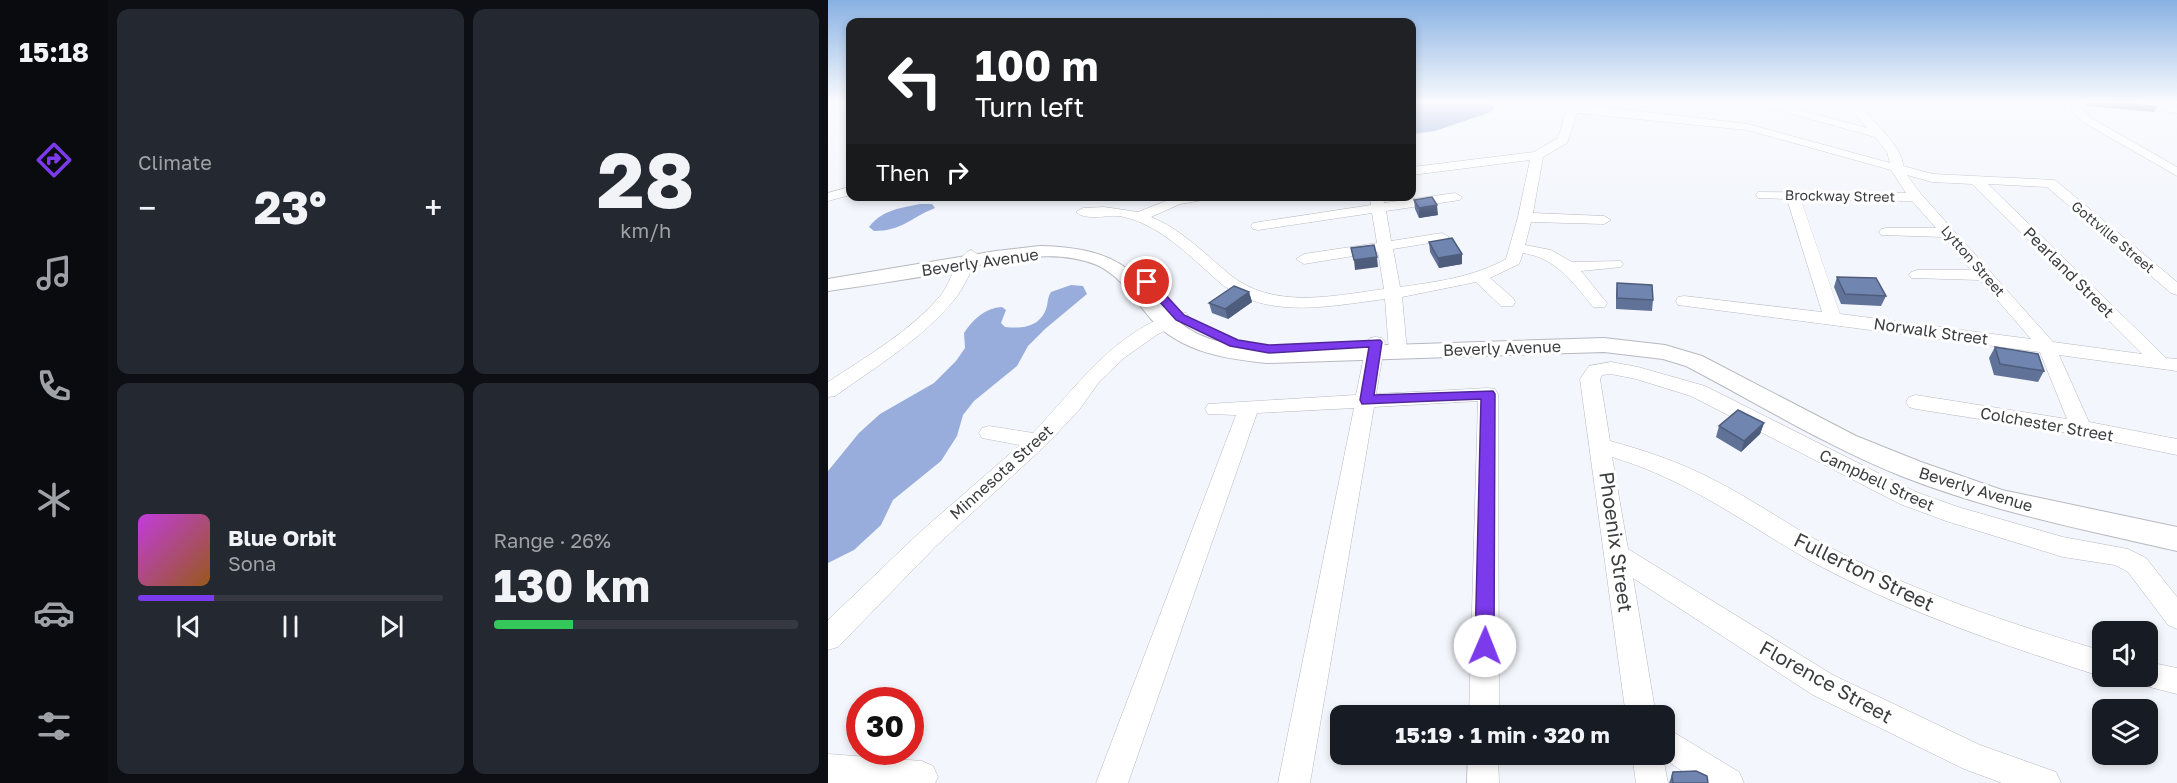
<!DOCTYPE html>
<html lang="en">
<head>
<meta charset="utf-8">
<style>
	body { margin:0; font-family:"Golos Text",sans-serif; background:#242831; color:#f1f3f6; height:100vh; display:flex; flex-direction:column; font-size:22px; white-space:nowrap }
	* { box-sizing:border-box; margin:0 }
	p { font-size:20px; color:#9ea1a6 }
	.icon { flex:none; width:33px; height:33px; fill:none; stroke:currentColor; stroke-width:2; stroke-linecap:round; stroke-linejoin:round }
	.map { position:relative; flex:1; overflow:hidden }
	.panel { display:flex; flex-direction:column; gap:9px; padding:9px; background:#0d0f14; width:720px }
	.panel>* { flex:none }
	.guide { position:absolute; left:18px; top:18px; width:570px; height:183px; border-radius:12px; box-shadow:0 3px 9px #0003; background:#202124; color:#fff; overflow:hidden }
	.fabs { position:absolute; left:1264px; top:621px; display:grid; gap:12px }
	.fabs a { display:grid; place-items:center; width:66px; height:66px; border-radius:12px; background:#171b24; box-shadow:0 3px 9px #0003; font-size:30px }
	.speed { position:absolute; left:18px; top:687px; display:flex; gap:12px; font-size:30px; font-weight:700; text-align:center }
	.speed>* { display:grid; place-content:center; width:78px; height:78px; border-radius:50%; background:#171b24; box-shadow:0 3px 9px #0003; line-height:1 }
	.speed .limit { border:9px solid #d22; background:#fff; color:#111 }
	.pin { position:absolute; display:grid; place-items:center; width:51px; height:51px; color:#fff; margin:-26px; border:3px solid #fff; border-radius:50%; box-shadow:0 2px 6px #0007 }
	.me { position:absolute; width:66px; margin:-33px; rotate:1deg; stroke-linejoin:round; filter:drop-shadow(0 0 4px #0008) }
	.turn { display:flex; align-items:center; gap:21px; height:126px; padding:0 30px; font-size:27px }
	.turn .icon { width:78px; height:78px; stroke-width:2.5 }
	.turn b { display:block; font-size:42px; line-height:51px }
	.then { display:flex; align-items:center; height:57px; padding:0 30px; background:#0003; gap:12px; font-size:22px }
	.big { font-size:45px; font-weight:700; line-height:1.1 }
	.panel .widget { flex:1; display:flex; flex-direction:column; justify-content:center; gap:9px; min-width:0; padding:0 21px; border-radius:12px; background:#242831 }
	.panel .dial { align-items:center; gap:0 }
	.dial b { font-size:78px; line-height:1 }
	.song { display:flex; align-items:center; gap:18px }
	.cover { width:72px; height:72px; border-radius:9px; background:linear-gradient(135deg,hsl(290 70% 55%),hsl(30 70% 35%)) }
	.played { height:6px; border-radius:3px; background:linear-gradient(90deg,#7c3aed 25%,#363941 25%) }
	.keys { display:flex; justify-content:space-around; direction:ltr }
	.heat { display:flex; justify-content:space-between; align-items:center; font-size:33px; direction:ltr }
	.charge { height:9px; border-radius:4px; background:linear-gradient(90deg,#34c759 26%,#363941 0) }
	.panel .tiles { flex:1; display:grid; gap:9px; grid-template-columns:repeat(2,1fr) }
	.trip { position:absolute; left:502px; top:705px; width:345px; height:60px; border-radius:12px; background:#171b24; box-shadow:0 3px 9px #0003; font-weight:700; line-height:60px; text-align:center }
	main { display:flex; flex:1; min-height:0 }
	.dock { display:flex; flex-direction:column; width:108px; justify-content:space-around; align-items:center; background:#090b0e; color:#9ea1a6 }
	.dock .icon { width:42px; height:42px }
	.dock .current { color:#7c3aed }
	.dock b { font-size:27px; color:#f1f3f6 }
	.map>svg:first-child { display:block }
	.water { fill:#98addc }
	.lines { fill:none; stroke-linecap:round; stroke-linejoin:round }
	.minor-casing { stroke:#b7b9bf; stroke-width:1 }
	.tertiary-casing { stroke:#b7b9bf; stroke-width:2 }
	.minor { fill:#fff; fill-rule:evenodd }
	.tertiary { fill:#fff; fill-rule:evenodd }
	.wall { fill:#617298 }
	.shaded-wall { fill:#4f5d7c }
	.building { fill:#7185b1; stroke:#4f5d7c; stroke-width:1.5 }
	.route { fill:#7c3aed; stroke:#51269a; stroke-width:1.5 }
	.labels { text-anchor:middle; stroke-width:6; stroke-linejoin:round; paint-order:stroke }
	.far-street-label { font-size:14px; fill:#3c3d3f; stroke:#fff }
	.street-label { font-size:16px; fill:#3c3d3f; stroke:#fff }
	.near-street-label { font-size:20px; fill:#3c3d3f; stroke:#fff }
</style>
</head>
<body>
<main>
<nav class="dock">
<b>15:18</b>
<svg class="icon current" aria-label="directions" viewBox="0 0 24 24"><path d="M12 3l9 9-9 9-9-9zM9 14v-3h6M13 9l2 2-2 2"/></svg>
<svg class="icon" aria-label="music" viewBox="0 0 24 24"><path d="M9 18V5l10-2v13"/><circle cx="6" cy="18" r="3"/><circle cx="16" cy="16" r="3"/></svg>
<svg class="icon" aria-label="phone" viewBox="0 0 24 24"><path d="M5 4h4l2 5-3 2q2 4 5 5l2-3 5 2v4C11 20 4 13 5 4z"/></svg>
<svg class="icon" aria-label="climate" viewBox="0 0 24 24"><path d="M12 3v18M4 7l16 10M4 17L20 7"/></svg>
<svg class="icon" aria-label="car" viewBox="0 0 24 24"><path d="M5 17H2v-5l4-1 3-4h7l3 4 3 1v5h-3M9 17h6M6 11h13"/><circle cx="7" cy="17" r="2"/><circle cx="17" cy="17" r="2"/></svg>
<svg class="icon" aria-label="filters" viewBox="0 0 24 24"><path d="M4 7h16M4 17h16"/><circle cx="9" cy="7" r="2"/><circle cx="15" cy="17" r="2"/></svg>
</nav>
<section class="panel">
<div class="tiles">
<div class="widget"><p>Climate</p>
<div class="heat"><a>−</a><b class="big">23°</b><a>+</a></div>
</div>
<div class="widget dial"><b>28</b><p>km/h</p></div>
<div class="widget">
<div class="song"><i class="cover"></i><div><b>Blue Orbit</b><p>Sona</p></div></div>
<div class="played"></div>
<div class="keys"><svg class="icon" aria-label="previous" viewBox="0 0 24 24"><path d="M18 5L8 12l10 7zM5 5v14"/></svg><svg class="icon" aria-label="pause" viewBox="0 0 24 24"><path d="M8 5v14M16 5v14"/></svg><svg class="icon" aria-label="next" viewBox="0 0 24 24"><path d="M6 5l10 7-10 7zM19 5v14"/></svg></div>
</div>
<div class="widget"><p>Range · 26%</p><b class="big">130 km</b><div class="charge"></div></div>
</div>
</section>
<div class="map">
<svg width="1349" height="783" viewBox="0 0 1349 783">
	<rect width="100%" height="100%" fill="#f3f6fc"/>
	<path class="water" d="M584 103H663L666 107 663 112 607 131 584 134Z
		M92 204H104L107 208C82 218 74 231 46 231L41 227C54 210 72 208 92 204Z
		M243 285 255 286 259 294 217 329 200 346 189 366 146 401 135 415 129 436 113 461 65 500 53 525 26 550 0 563V471L31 433 52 414 106 383 128 361 137 348 136 333C145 319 157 308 174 307L178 310 173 323 177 327C195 329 213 327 219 306 220 300 220 297 223 292Z"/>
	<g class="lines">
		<g class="minor-casing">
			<path id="minor" d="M741 103 920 124 1062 163 1059 152 1047 137 925 103H944L1039 128 1018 103H1029C1041 117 1076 148 1075 166L1105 174 1227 180 1349 282V295L1343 293 1219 187 1160 184 1338 358 1349 359V371L1231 355 1261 422 1349 439V455L1253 435 1088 409 1081 407 1078 402 1081 397 1088 395 1239 419 1212 352 850 305 848 301 850 297 856 296 994 312 959 199 930 198 928 195 930 192 1078 193 1063 170 919 130 749 113 739 143 715 157 705 213 776 216 783 220 776 224 703 222 697 245 723 250 744 262 793 261 795 264 793 267 753 271 779 303 777 307H765C745 282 728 258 695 253L691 264 662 278 685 298 687 302 685 306H673L648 282 574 297 579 351 576 355H564L561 351 557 299C501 306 437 321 390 281 366 260 343 236 314 223 307 220 300 218 292 216 280 215 256 221 248 212L255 208 276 207 310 212 348 197 382 196 381 199 352 204 323 217C353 229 376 253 401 274 445 310 504 296 556 289L550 252 476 264 468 259 476 254 549 243 544 213 430 230 425 229 423 226 425 223 543 205 541 196H555L556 203 627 193 634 197 632 200 558 211 563 241 614 233 621 237 614 241 565 249 572 287C608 282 646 277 678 259L690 217 702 160 584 175V167L706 152 730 138ZM1079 175 1104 182 1144 184 1314 354 1225 342 1093 194ZM973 200 1084 201 1108 228H1058L1053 229 1051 232 1053 235 1115 237 1143 270H1089L1083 272 1081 275 1083 278 1152 280 1203 339 1012 314Z
				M1243 103H1253L1255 110 1263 118 1349 167V176L1255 122 1244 111Z
				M1299 103H1327L1349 107V113L1304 106Z
				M22 187V195L0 201V193Z
				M143 250 151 255C143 269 137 287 126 300 94 339 48 367 7 396L0 397V382C39 356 83 331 113 295 122 284 130 254 143 250Z
				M352 312 358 313 361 317 358 321 330 334 296 358 271 382 251 410 217 446 108 546 10 647 0 650V620L92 532 192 445 154 438 151 433 154 428 161 426 205 433C248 388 288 328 352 312Z
				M548 337 554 338 557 342 548 394 660 388 667 389 670 394 671 716H641L650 401 546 407 482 783H450L526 408 429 413 300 783H268L408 415 380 414 377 409 380 404 528 395 539 342 542 338Z
				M783 362 810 367 877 386 1088 492 1130 507 1235 537 1300 549 1318 558 1349 597V629L1340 625 1300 572 1287 565 1235 557 1118 521 1072 504 863 396 808 379 783 374 774 375 772 379 782 441C819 451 854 463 888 481 929 502 966 529 1007 550 1092 594 1183 624 1275 651V677C1178 646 1080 613 990 565 919 526 864 481 784 457L800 549 1005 675 1152 745 1228 772 1233 783H1174L1136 769 985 695 805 578 828 716H798L752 379 761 366Z
				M1320 662 1349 668V694L1310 684 1307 676H1320Z
				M837 727 911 772 916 783H872L835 758 840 783H808L804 754H837Z
				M0 754 94 761 105 766 110 777 107 783H0Z
				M640 754H670L671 783H639Z"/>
		</g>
		<g class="tertiary-casing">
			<path id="tertiary" d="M212 246C253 247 289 253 317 285 329 299 340 314 355 325 379 343 410 346 439 349L776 338 837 345 874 356 1028 436 1093 462 1174 490 1349 527V551C1256 530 1162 511 1073 476 998 446 929 403 858 366L835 359 776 352 439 363C397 359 353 352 323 319 307 300 293 276 269 265 218 244 155 266 103 275 69 281 34 286 0 291V279L168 251Z"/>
		</g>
		<use href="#minor" class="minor"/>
		<use href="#tertiary" class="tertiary"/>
	</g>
	<path class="wall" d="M1257 103H1305L1329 107 1326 112 1259 106Z
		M586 200 610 215 591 218 587 209Z
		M601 242 634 254V264L611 268 602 252Z
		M1009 277 1058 296 1053 306 1013 304 1006 287Z
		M789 283 825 300 824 311 788 309V294Z
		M421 292 424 302 400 319 384 313 381 303Z
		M1167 347 1216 371 1210 382 1166 375 1161 358Z
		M936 423 932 434 913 452 888 437 891 426Z
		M845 772 880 783H841Z"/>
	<path class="shaded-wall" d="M609 205 610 215 591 218V208Z
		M634 254V264L611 268 610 258Z
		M549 257 550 267 527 270 526 260Z
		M421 292 424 302 400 319 397 309Z
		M936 423 932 434 913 452 916 441Z"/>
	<path class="building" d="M1284 103H1305L1329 107Z
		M604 197 609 205 591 208 586 200Z
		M624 238 634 254 610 258 601 242Z
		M546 245 549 257 526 260 523 248Z
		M1009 277 1048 278 1058 296 1017 294Z
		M789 283 824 285 825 300 789 298Z
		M406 286 421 292 397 309 381 303Z
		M1167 347 1210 354 1216 371 1172 364Z
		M910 410 936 423 916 441 891 426Z
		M868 771 879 776 880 783H845L844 776 845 772Z"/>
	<linearGradient id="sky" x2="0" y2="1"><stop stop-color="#88b1e3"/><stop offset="0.48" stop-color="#fafbfe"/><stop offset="1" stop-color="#fafbfe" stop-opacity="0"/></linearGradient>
	<rect width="1349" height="213" fill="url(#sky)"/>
	<path class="route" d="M319 278 323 279 356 315 410 340 441 345 552 340 554 342 546 395 665 391 667 394 666 646 663 653 657 655 650 653 647 646 653 399 534 404 532 400 541 347 441 353 402 346 348 320 314 282Z"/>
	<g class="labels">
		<g class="far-street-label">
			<text transform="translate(1012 196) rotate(1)" y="5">Brockway Street</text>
			<text transform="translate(1285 237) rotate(40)" y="5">Gottville Street</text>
			<text transform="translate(1145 261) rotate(49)" y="5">Lytton Street</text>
		</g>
		<g class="street-label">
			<text transform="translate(152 262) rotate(-8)" y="6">Beverly Avenue</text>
			<text transform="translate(1241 272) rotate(45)" y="6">Pearland Street</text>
			<text transform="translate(1103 331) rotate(8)" y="6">Norwalk Street</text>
			<text transform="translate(674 348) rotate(-2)" y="6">Beverly Avenue</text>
			<text transform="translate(1219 424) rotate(10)" y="6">Colchester Street</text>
			<text transform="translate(173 472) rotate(-42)" y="6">Minnesota Street</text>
			<text transform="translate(1049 480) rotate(25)" y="6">Campbell Street</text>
			<text transform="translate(1148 489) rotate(17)" y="6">Beverly Avenue</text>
		</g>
		<g class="near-street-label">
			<text transform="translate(788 542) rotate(82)" y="7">Phoenix Street</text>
			<text transform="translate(1036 572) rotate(26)" y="7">Fullerton Street</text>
			<text transform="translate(998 682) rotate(29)" y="7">Florence Street</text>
		</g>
	</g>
</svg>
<div class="fabs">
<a><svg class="icon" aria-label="sound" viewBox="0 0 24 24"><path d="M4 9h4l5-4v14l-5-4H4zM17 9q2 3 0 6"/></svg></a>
<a><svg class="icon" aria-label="layers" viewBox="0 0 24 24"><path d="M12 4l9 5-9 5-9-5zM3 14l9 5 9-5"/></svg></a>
</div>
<div class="speed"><div class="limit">30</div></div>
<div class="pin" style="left:319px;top:282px;background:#d93025"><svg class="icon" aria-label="arrive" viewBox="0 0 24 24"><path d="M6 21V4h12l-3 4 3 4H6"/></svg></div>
<svg class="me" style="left:657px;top:646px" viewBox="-20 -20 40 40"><circle r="19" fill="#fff"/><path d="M0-13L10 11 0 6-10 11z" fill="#7c3aed"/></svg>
<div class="trip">15:19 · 1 min · 320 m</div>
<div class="guide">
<div class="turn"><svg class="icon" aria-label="left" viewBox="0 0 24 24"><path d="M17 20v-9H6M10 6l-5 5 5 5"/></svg><div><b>100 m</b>Turn left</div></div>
<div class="then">Then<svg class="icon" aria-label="right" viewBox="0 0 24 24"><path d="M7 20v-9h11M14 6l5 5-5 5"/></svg></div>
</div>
</div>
</main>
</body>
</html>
